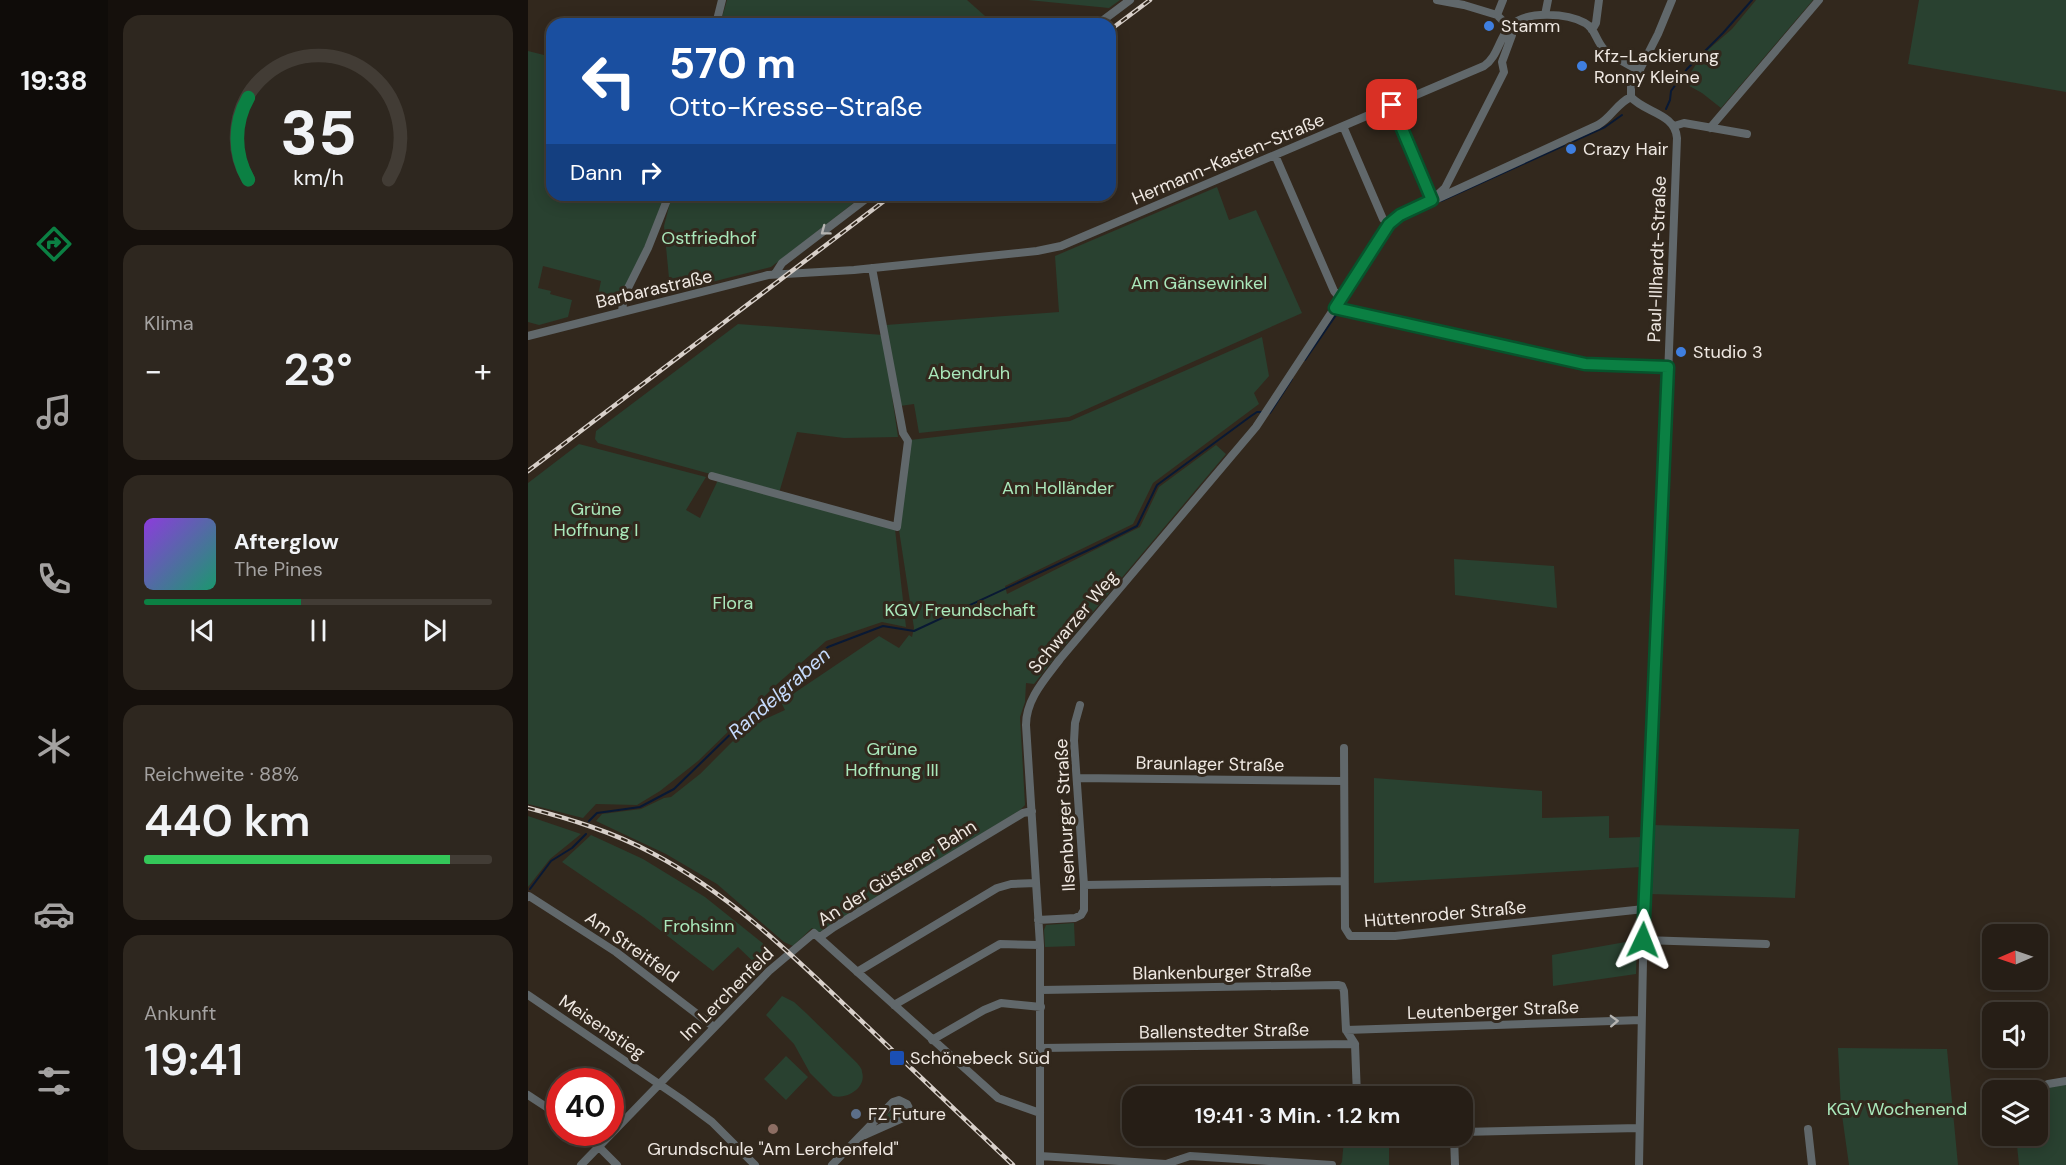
<!DOCTYPE html>
<html lang="de">
<head>
<meta charset="utf-8">
<style>
	body { margin:0; font-family:"DM Sans",sans-serif; background:#2e271f; color:#f1f3f6; height:100vh; display:flex; flex-direction:column; font-size:22px; white-space:nowrap }
	* { box-sizing:border-box; margin:0 }
	p { font-size:20px; color:#a4a2a1 }
	.icon { flex:none; width:33px; height:33px; fill:none; stroke:currentColor; stroke-width:2; stroke-linecap:round; stroke-linejoin:round }
	.map { position:relative; flex:1; overflow:hidden }
	.details { display:flex; flex-direction:column; gap:15px; padding:15px; background:#15100c; width:420px }
	.details>* { flex:none }
	.banner { position:absolute; left:18px; top:18px; width:570px; height:183px; border-radius:18px; box-shadow:0 3px 15px #0003,0 0 0 2px #423c35; background:#1a4fa0; color:#fff; overflow:hidden }
	.needle { width:39px; rotate:268deg }
	.buttons { position:absolute; left:1454px; top:924px; display:grid; gap:12px }
	.buttons a { display:grid; place-items:center; width:66px; height:66px; border-radius:12px; background:#261e16; box-shadow:0 3px 15px #0003,0 0 0 2px #423c35; font-size:30px }
	.speed { position:absolute; left:18px; top:1068px; display:flex; gap:12px; font-size:30px; font-weight:700; text-align:center }
	.speed>* { display:grid; place-content:center; width:78px; height:78px; border-radius:50%; background:#261e16; box-shadow:0 3px 15px #0003,0 0 0 2px #423c35; line-height:1 }
	.speed .limit { border:9px solid #d22; background:#fff; color:#111 }
	.pin { position:absolute; display:grid; place-items:center; width:51px; height:51px; color:#fff; margin:-26px; border-radius:12px; box-shadow:0 3px 9px #0006 }
	.me { position:absolute; width:66px; margin:-33px; rotate:2deg; stroke-linejoin:round; filter:drop-shadow(0 0 4px #0008) }
	.turn { display:flex; align-items:center; gap:21px; height:126px; padding:0 24px; font-size:27px }
	.turn .icon { width:78px; height:78px; stroke-width:2.5 }
	.turn b { display:block; font-size:42px; line-height:51px }
	.then { display:flex; align-items:center; height:57px; padding:0 24px; background:#0003; gap:12px; font-size:22px }
	.big { font-size:45px; font-weight:600; line-height:1.1 }
	.details .card { flex:1; display:flex; flex-direction:column; justify-content:center; gap:9px; min-width:0; padding:0 21px; border-radius:18px; background:#2e271f }
	.details .dial { align-items:center; gap:0 }
	.dial svg { height:156px; overflow:visible; fill:none; stroke:#423c35; stroke-width:7; stroke-linecap:round; text-anchor:middle }
	.dial text { fill:#f1f3f6; stroke:none }
	.song { display:flex; align-items:center; gap:18px }
	.cover { width:72px; height:72px; border-radius:9px; background:linear-gradient(135deg,hsl(270 70% 55%),hsl(160 70% 35%)) }
	.played { height:6px; border-radius:3px; background:linear-gradient(90deg,#0b8043 45%,#423c35 45%) }
	.keys { display:flex; justify-content:space-around; direction:ltr }
	.heat { display:flex; justify-content:space-between; align-items:center; font-size:33px; direction:ltr }
	.charge { height:9px; border-radius:4px; background:linear-gradient(90deg,#34c759 88%,#423c35 0) }
	.trip { position:absolute; left:594px; top:1086px; width:351px; height:60px; border-radius:18px; background:#261e16; box-shadow:0 3px 15px #0003,0 0 0 2px #423c35; font-weight:600; line-height:60px; text-align:center }
	main { display:flex; flex:1; min-height:0 }
	.tabs { display:flex; flex-direction:column; width:108px; justify-content:space-around; align-items:center; background:#0f0c09; color:#a4a2a1 }
	.tabs .icon { width:42px; height:42px }
	.tabs .selected { color:#0b8043 }
	.tabs b { font-size:27px; color:#f1f3f6 }
	.map>svg:first-child { display:block }
	.green { fill:#294130 }
	.lines { fill:none; stroke-linecap:round; stroke-linejoin:round }
	.stream { stroke:#091934; stroke-width:2 }
	.minor { stroke:#61686b; stroke-width:8 }
	.rail-casing { stroke:#d8d0ca; stroke-width:4.5 }
	.rail { stroke:#32281d; stroke-width:2; stroke-dasharray:7; stroke-linecap:butt }
	.oneway { stroke:#b6b5b2 }
	.route-casing { stroke:#07532c; stroke-width:15 }
	.route { stroke:#0b8043; stroke-width:10 }
	.shop-dot { fill:#3f7fe0; stroke:#32281d; stroke-width:2 }
	.transit-dot { fill:#1a4fb4; stroke:#32281d; stroke-width:2 }
	.service-dot { fill:#5c6f8a; stroke:#32281d; stroke-width:2 }
	.education-dot { fill:#8d6e63; stroke:#32281d; stroke-width:2 }
	.labels { text-anchor:middle; stroke-width:6; stroke-linejoin:round; paint-order:stroke }
	.poi-label { font-size:18px; fill:#efe8e2; stroke:#32281d; text-anchor:start }
	.street-label { font-size:18px; fill:#efe8e2; stroke:#32281d }
	.park-label { font-size:18px; fill:#aae8bb; stroke:#32281d }
	.water-label { font-size:20px; font-style:italic; fill:#c5dafc; stroke:#32281d }
</style>
</head>
<body>
<main>
<nav class="tabs">
<b>19:38</b>
<svg class="icon selected" aria-label="directions" viewBox="0 0 24 24"><path d="M12 3l9 9-9 9-9-9zM9 14v-3h6M13 9l2 2-2 2"/></svg>
<svg class="icon" aria-label="music" viewBox="0 0 24 24"><path d="M9 18V5l10-2v13"/><circle cx="6" cy="18" r="3"/><circle cx="16" cy="16" r="3"/></svg>
<svg class="icon" aria-label="phone" viewBox="0 0 24 24"><path d="M5 4h4l2 5-3 2q2 4 5 5l2-3 5 2v4C11 20 4 13 5 4z"/></svg>
<svg class="icon" aria-label="climate" viewBox="0 0 24 24"><path d="M12 3v18M4 7l16 10M4 17L20 7"/></svg>
<svg class="icon" aria-label="car" viewBox="0 0 24 24"><path d="M5 17H2v-5l4-1 3-4h7l3 4 3 1v5h-3M9 17h6M6 11h13"/><circle cx="7" cy="17" r="2"/><circle cx="17" cy="17" r="2"/></svg>
<svg class="icon" aria-label="filters" viewBox="0 0 24 24"><path d="M4 7h16M4 17h16"/><circle cx="9" cy="7" r="2"/><circle cx="15" cy="17" r="2"/></svg>
</nav>
<section class="details">
<div class="card dial"><svg viewBox="0 0 100 80">
<path d="M14 69A42 42 0 1 1 86 69"/>
<path d="M14 69A42 42 0 0 1 14 27" stroke="#0b8043"/>
<text x="50" y="56" font-size="32" font-weight="700">35</text>
<text x="50" y="72" font-size="11">km/h</text>
</svg></div>
<div class="card"><p>Klima</p>
<div class="heat"><a>−</a><b class="big">23°</b><a>+</a></div>
</div>
<div class="card">
<div class="song"><i class="cover"></i><div><b>Afterglow</b><p>The Pines</p></div></div>
<div class="played"></div>
<div class="keys"><svg class="icon" aria-label="previous" viewBox="0 0 24 24"><path d="M18 5L8 12l10 7zM5 5v14"/></svg><svg class="icon" aria-label="pause" viewBox="0 0 24 24"><path d="M8 5v14M16 5v14"/></svg><svg class="icon" aria-label="next" viewBox="0 0 24 24"><path d="M6 5l10 7-10 7zM19 5v14"/></svg></div>
</div>
<div class="card"><p>Reichweite · 88%</p><b class="big">440 km</b><div class="charge"></div></div>
<div class="card"><p>Ankunft</p><b class="big">19:41</b></div>
</section>
<div class="map">
<svg width="1538" height="1165" viewBox="0 0 1538 1165">
	<rect width="100%" height="100%" fill="#32281d"/>
	<path class="green" d="M199 0H439L466 24H192Z
		M500 0H592L581 8Z
		M1228 0H1285L1193 108 1174 93 1156 83 1174 55 1204 29Z
		M1391 0H1538V92L1380 64Z
		M0 51 24 57V195H138L115 253 91 298 68 305 73 281 15 266 10 288 23 291 22 294 44 300 40 317 11 325 0 322Z
		M689 187 701 220 728 210 774 313 541 417 391 433 386 404 372 406 358 325 531 312 527 256Z
		M144 195H336L243 267 152 290 141 278 136 226Z
		M210 324 355 335 370 437 316 438 269 432 251 493 70 443 67 439 68 431Z
		M734 337 741 376 726 393 731 404 625 483 605 524 477 586 479 594 612 527 631 487 688 445 698 454 528 656 506 684 498 683 497 702 492 717 497 805 491 811 290 933 284 928 265 946 256 942 189 884 138 854 68 821 74 814 113 809 136 798 143 797 172 774 218 728 257 710 253 702 351 636 371 648 381 635 384 637 386 628 371 530 382 440 542 421Z
		M51 444 178 477 158 510 172 518 190 480 367 529 378 627 354 622 298 641 248 685 170 761 132 791 109 805 68 804 55 818 0 804V483Z
		M926 559 1026 566 1029 608 927 595Z
		M846 778 1014 791V818L1081 816V838L1114 837 1113 867 846 883Z
		M0 816 53 834 22 859 0 887Z
		M1124 825 1271 829 1267 898 1121 894Z
		M63 835 115 859 177 897 248 954 234 970 210 947 185 971 115 917 34 862Z
		M546 923 547 946 517 947 516 930 518 925Z
		M1109 940 1108 974 1025 986 1024 955Z
		M254 996 266 1002 278 1013 329 1063C331 1066 334 1068 334 1072 339 1088 318 1100 305 1096L282 1073 266 1044 238 1015Z
		M1310 1048 1419 1049 1430 1165H1321L1313 1108Z
		M258 1056 280 1077 258 1100 236 1079Z
		M1538 1082V1165H1491L1488 1136H1509V1090H1500Z
		M370 1105 374 1107 376 1112 373 1115 361 1119 359 1115Z
		M861 1138V1165H812L814 1162 816 1139Z"/>
	<g class="lines">
		<path class="stream" d="M1138 109 1142 100 1143 91 1159 69 1195 33 1224 0
			M913 201 1077 127 1094 115
			M877 219 906 204
			M819 299 869 222
			M777 360 808 315
			M740 413H742L764 379
			M61 821 69 813 112 807 146 789 250 688 300 647 355 626 386 631 567 547 609 526 629 485 723 416 729 412H734
			M2 889 23 861 44 848 58 834"/>
		<path class="minor" d="M909 0 936 5 969 15
			M975 0 969 15 981 27
			M1017 15 1020 0
			M188 24 194 0
			M570 24 602 0
			M1064 30 1068 23 1071 0
			M1103 97C1117 113 1147 113 1149 138L1132 588 1116 909 1111 1165
			M1103 97V87L1130 34 1144 0
			M864 105 904 200 917 188 972 80 976 72 974 62 984 35 981 27
			M815 126 855 219 861 224
			M1146 126 1156 123 1219 134
			M1182 128 1291 0
			M747 155 806 291 813 299
			M247 274 254 263 343 195
			M807 308 1057 364 1140 367
			M94 311 96 296 120 248 141 195
			M0 336 240 275 326 270 509 251 533 246 956 66C971 56 971 35 985 24 1000 11 1039 13 1057 23 1067 28 1068 41 1076 49 1086 58 1100 64 1112 71
			M184 476 369 527 380 441 375 433 344 268
			M816 748 817 928 822 936H867L1116 909
			M549 778 815 781
			M556 885 816 881
			M0 897 1 896 88 952 186 1027
			M510 920 547 918 553 915 556 910V885L546 741 547 723 552 705
			M292 937 306 927 495 813 504 811
			M1115 940 1238 944
			M329 972 469 888 483 884 508 883
			M513 990 810 985 814 986 816 991 818 1030 827 1044
			M0 995 153 1099 184 1122 227 1165
			M366 1005 472 944 512 945
			M818 1030 1113 1020
			M404 1040 456 1010 473 1003 513 1007
			M513 1048 827 1044 829 1096
			M1520 1084 1538 1081
			M0 1095 32 1116
			M1280 1129 1284 1165
			M57 1132 74 1143
			M934 1132 1111 1128
			M926 1136 927 1165
			M71 1147 89 1165
			M512 1156 638 1164 662 1156 804 1165
			M53 1165 241 971 286 933 470 1098 512 1113
			M304 1165 365 1102 371 1100 379 1104 381 1108 377 1117 332 1137
			M512 1165V945L498 725C498 699 517 679 532 659L728 427 865 219 1070 125C1084 117 1089 103 1103 97"/>
		<g class="rail-casing">
			<path id="rail" d="M582 30 622 0
				M0 471 364 195
				M0 808C42 819 85 832 124 853 200 893 261 952 323 1011 377 1062 431 1114 485 1165"/>
		</g>
		<use href="#rail" class="rail"/>
	</g>
	<defs><path id="oneway-chevron" d="M-2-3.5L2.5 0L-2 3.5" fill="none" stroke-width="1.6" stroke-linecap="round" stroke-linejoin="round" transform="scale(1.5)"/></defs>
	<g class="oneway">
		<use href="#oneway-chevron" transform="translate(297 231) rotate(143)"/>
		<use href="#oneway-chevron" transform="translate(1086 1021) rotate(-2)"/>
	</g>
	<g class="lines">
		<g class="route-casing">
			<path id="route" d="M864 105 904 200 872 215 861 224 807 308 1057 364 1140 367 1115 940"/>
		</g>
		<use href="#route" class="route"/>
	</g>
	<g class="shop-dot">
		<circle cx="961" cy="26" r="6"/>
		<circle cx="1054" cy="66" r="6"/>
		<circle cx="1043" cy="149" r="6"/>
		<circle cx="1153" cy="352" r="6"/>
	</g>
	<rect class="transit-dot" x="361" y="1050" width="16" height="16" rx="3"/>
	<circle class="service-dot" cx="328" cy="1114" r="6"/>
	<circle class="education-dot" cx="245" cy="1129" r="6"/>
	<g class="labels">
		<g class="poi-label">
			<text x="973" y="32">Stamm</text>
			<text x="1066" y="62">Kfz-Lackierung<tspan x="1066" dy="21">Ronny Kleine</tspan></text>
			<text x="1055" y="155">Crazy Hair</text>
			<text x="1165" y="358">Studio 3</text>
			<text x="382" y="1064">Schönebeck Süd</text>
			<text x="340" y="1120">FZ Future</text>
			<text x="245" y="1155" text-anchor="middle">Grundschule "Am Lerchenfeld"</text>
		</g>
		<g class="street-label">
			<text transform="translate(700 159) rotate(-23)" y="6">Hermann-Kasten-Straße</text>
			<text transform="translate(1129 259) rotate(-88)" y="6">Paul-Illhardt-Straße</text>
			<text transform="translate(126 289) rotate(-13)" y="6">Barbarastraße</text>
			<text transform="translate(545 622) rotate(-50)" y="6">Schwarzer Weg</text>
			<text transform="translate(682 764) rotate(1)" y="6">Braunlager Straße</text>
			<text transform="translate(537 815) rotate(-93)" y="6">Ilsenburger Straße</text>
			<text transform="translate(369 873) rotate(-32)" y="6">An der Güstener Bahn</text>
			<text transform="translate(917 914) rotate(-5)" y="6">Hüttenroder Straße</text>
			<text transform="translate(104 947) rotate(35)" y="6">Am Streitfeld</text>
			<text transform="translate(694 972) rotate(-1)" y="6">Blankenburger Straße</text>
			<text transform="translate(199 994) rotate(-45)" y="6">Im Lerchenfeld</text>
			<text transform="translate(965 1010) rotate(-2)" y="6">Leutenberger Straße</text>
			<text transform="translate(74 1027) rotate(34)" y="6">Meisenstieg</text>
			<text transform="translate(696 1031) rotate(-1)" y="6">Ballenstedter Straße</text>
		</g>
		<g class="park-label">
			<text x="181" y="244">Ostfriedhof</text>
			<text x="671" y="289">Am Gänsewinkel</text>
			<text x="441" y="379">Abendruh</text>
			<text x="530" y="494">Am Holländer</text>
			<text x="68" y="515">Grüne<tspan x="68" dy="21">Hoffnung I</tspan></text>
			<text x="205" y="609">Flora</text>
			<text x="432" y="616">KGV Freundschaft</text>
			<text x="364" y="755">Grüne<tspan x="364" dy="21">Hoffnung III</tspan></text>
			<text x="171" y="932">Frohsinn</text>
			<text x="1369" y="1115">KGV Wochenend</text>
		</g>
		<g class="water-label">
			<text transform="translate(251 693) rotate(-41)" y="7">Randelgraben</text>
		</g>
	</g>
</svg>
<div class="buttons">
<a><svg class="needle" viewBox="-14 -14 28 28"><path d="M0-13l5 13h-10z" fill="#e53935"/><path d="M0 13l5-13h-10z" fill="#a4a2a1"/></svg></a>
<a><svg class="icon" aria-label="sound" viewBox="0 0 24 24"><path d="M4 9h4l5-4v14l-5-4H4zM17 9q2 3 0 6"/></svg></a>
<a><svg class="icon" aria-label="layers" viewBox="0 0 24 24"><path d="M12 4l9 5-9 5-9-5zM3 14l9 5 9-5"/></svg></a>
</div>
<div class="speed"><div class="limit">40</div></div>
<div class="pin" style="left:864px;top:105px;background:#d93025"><svg class="icon" aria-label="arrive" viewBox="0 0 24 24"><path d="M6 21V4h12l-3 4 3 4H6"/></svg></div>
<svg class="me" style="left:1115px;top:940px" viewBox="-20 -20 40 40"><path d="M0-17L14 15 0 8-14 15z" fill="#0b8043" stroke="#fff" stroke-width="4"/></svg>
<div class="trip">19:41 · 3 Min. · 1.2 km</div>
<div class="banner">
<div class="turn"><svg class="icon" aria-label="left" viewBox="0 0 24 24"><path d="M17 20v-9H6M10 6l-5 5 5 5"/></svg><div><b>570 m</b>Otto-Kresse-Straße</div></div>
<div class="then">Dann<svg class="icon" aria-label="right" viewBox="0 0 24 24"><path d="M7 20v-9h11M14 6l5 5-5 5"/></svg></div>
</div>
</div>
</main>
</body>
</html>
